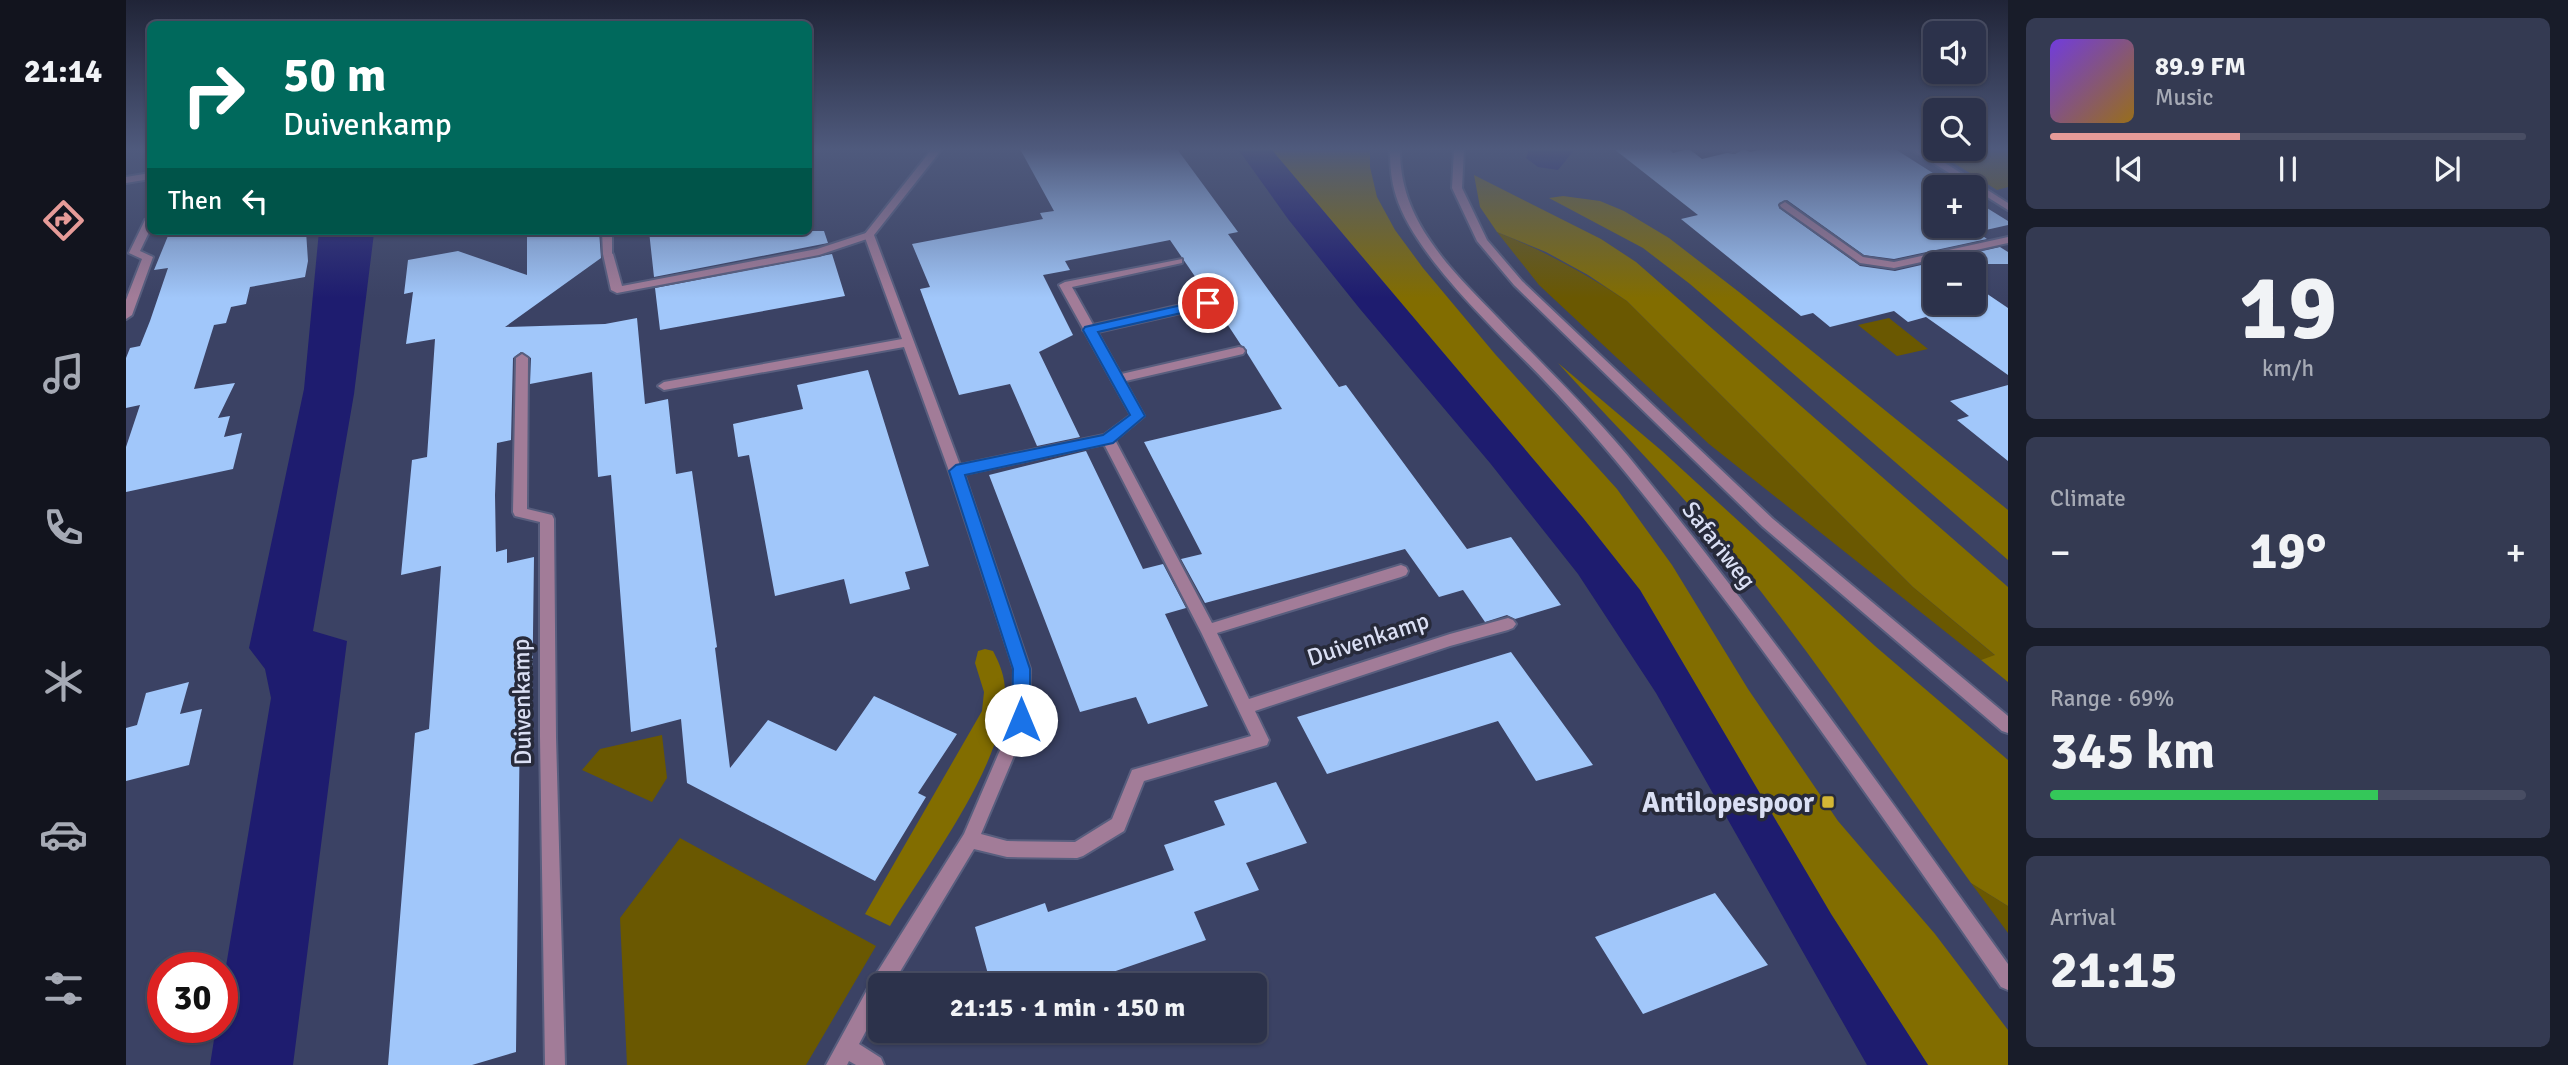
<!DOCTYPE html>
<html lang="en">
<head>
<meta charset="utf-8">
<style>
	body { margin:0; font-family:Signika,sans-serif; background:#343a52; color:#f1f3f6; height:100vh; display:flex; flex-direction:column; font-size:26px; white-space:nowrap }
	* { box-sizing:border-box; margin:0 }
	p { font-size:23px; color:#a6aab5 }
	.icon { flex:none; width:38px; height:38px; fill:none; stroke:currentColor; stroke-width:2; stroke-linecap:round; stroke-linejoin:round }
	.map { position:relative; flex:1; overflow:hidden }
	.details { display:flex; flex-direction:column; gap:18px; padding:18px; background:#181c29; width:560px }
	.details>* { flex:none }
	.hud { position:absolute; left:21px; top:21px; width:665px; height:214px; border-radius:10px; box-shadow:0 2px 5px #0004,0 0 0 2px #484d63; background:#00695c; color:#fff; overflow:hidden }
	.tools { position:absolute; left:1797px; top:21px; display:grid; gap:14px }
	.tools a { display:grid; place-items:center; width:63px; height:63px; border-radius:10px; background:#2c324b; box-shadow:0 2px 5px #0004,0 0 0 2px #484d63; font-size:35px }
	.speed { position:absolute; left:21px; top:952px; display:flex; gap:14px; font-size:35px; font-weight:700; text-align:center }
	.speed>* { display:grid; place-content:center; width:91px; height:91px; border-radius:50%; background:#2c324b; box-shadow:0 2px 5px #0004,0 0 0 2px #484d63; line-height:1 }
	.speed .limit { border:10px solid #d22; background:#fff; color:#111 }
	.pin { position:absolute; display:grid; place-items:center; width:60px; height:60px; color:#fff; margin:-30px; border:4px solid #fff; border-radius:50%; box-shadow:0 2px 7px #0007 }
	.me { position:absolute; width:77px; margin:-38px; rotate:0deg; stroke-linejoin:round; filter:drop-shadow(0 0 5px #0008) }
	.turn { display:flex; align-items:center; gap:24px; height:147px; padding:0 21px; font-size:32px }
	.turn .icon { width:91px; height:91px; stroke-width:2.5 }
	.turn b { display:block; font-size:49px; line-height:60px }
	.then { display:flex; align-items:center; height:66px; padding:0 21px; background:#0003; gap:14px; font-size:26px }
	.big { font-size:52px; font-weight:800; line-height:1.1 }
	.details .tile { flex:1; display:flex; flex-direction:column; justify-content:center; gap:10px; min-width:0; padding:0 24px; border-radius:10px; background:#343a52 }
	.details .dial { align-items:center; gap:0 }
	.dial b { font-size:91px; line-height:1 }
	.song { display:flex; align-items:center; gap:21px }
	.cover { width:84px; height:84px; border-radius:10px; background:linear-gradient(135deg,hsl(260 70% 55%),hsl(40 70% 35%)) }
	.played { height:7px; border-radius:4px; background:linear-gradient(90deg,#e69b98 40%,#484d63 40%) }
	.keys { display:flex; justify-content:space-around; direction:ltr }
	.heat { display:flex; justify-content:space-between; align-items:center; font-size:38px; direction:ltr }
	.charge { height:10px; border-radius:5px; background:linear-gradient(90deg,#34c759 69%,#484d63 0) }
	.trip { position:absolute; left:742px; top:973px; width:399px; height:70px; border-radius:10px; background:#2c324b; box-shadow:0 2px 5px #0004,0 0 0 2px #484d63; font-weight:800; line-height:70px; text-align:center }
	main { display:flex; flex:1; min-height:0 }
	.dock { display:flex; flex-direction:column; width:126px; justify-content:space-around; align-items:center; background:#12141e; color:#a6aab5 }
	.dock .icon { width:49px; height:49px }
	.dock .active { color:#e69b98 }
	.dock b { font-size:32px; color:#f1f3f6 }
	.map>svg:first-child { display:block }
	.green { fill:#6a5801 }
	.forest { fill:#826d00 }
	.water { fill:#1e1c6f }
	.building { fill:#a1c7fa }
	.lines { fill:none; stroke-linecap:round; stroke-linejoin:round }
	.service-casing { stroke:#585e7e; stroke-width:4 }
	.pedestrian-casing { stroke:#585e7e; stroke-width:4 }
	.minor-casing { stroke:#585e7e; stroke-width:4 }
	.tertiary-casing { stroke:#585e7e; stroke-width:4 }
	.service { fill:#a27c98; fill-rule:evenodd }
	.pedestrian { fill:#a27c98; fill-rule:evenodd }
	.minor { fill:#a27c98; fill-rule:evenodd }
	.tertiary { fill:#a27c98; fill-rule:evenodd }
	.route { fill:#1a73e8; stroke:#114b97; stroke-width:2 }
	.poi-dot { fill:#d4b635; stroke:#272a3a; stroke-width:2.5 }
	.labels { text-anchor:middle; stroke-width:7; stroke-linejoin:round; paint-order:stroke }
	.street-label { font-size:24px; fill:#dadff4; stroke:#272a3a }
	.near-poi-label { font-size:28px; font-weight:bold; fill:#dadff4; stroke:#272a3a; text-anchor:end }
</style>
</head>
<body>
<main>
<nav class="dock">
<b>21:14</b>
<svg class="icon active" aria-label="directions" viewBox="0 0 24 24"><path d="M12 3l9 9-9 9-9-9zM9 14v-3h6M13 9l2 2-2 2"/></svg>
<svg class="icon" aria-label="music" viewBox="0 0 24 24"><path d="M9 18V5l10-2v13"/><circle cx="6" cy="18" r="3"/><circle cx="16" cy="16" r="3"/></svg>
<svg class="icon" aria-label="phone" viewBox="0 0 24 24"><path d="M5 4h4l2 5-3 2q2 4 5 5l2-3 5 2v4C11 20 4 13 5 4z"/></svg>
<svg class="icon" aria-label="climate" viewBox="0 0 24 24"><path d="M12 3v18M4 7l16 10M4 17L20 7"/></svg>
<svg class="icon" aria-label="car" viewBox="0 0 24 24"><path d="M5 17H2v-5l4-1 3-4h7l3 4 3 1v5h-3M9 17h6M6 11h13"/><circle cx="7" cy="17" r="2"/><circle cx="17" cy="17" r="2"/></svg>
<svg class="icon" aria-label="filters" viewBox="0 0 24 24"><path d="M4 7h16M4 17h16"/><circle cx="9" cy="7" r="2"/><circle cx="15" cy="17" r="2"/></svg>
</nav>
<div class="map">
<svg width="1882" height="1065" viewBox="0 0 1882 1065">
	<rect width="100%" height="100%" fill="#3b4264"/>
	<path class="green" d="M1844 149H1878L1882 152V187L1871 190 1815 155Z
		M1371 232C1418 251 1459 273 1501 301L1787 587 1870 656 1855 660 1583 444 1413 285Z
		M1763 318 1802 349 1771 356 1732 325Z
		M536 735 541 778 526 802 456 770 474 749Z
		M554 838 750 946 680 1065H501L494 918Z
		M1845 883 1882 906V934V933Z"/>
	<path class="forest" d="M1145 149H1244V167L1251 197 1269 230 1297 268 1369 354 1491 489 1546 565 1622 689 1712 821 1809 934 1882 1030V1065H1802L1705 914 1514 590 1457 518Z
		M1348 175 1475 239 1510 262 1882 587V682L1855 660 1869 655 1787 587 1501 301 1462 275 1420 252 1371 232 1354 207Z
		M1437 196 1474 201 1498 211 1543 238 1613 292 1882 510V560L1564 284 1517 248 1423 198Z
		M1432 363 1536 451 1749 646 1882 760V906L1845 883C1769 778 1698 670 1617 569 1559 496 1494 431 1432 363Z
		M859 649 867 651C874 664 879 677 879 692 879 764 801 865 764 926L739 914 856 711 858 692 849 663 852 651Z"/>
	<path class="water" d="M1112 149H1145L1457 518 1514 590 1705 914 1802 1065H1741L1530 693 1452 574 1364 463 1234 309 1162 219Z
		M1403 149H1449L1432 170 1412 167 1400 158Z
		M193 231H252L248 233 228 394 187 631 221 641 167 1065H84L90 1027H96V990L145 698 139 669 123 648 178 389Z"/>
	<path class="building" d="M894 149H1051L1112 232 1102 234 1213 387 1220 385 1341 549 1385 537 1435 605 1389 619 1381 615 1359 622 1337 590 1313 597 1279 549 1079 603 1055 559 1076 554 1018 442 1156 409 1121 353V350L1115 345 1088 304 1087 298 1083 297 1044 240 939 261 944 270 917 275 947 335 913 352 954 437 911 446 884 384 833 395 794 289 804 287 786 244 917 219 914 213 928 211Z
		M1488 149H1543L1547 153 1563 149 1576 159 1601 153 1609 154 1618 149 1624 152 1640 149H1769L1829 187H1810V226H1848V200L1882 221V225L1851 232 1861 239 1768 259 1738 255 1661 200 1653 203V208L1734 266 1769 271 1874 247 1882 252V264H1810V303H1848V285L1882 308V375L1800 317 1782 322 1768 311 1704 327 1687 313 1675 316 1555 219 1572 215Z
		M44 231H180L182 261 179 277 124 287 120 304 105 307 100 323 88 325 68 389 109 383 92 418 104 416 98 437 116 433 107 469 0 492V447L14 405 0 408V358L4 348 14 346 24 321 42 268 28 270Z
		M401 231H473L475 258 379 327 479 324 511 318 519 404 542 399 550 474 566 471 591 647 589 648 604 768 642 720 710 751 748 696 831 734 792 793 800 797 749 881 561 783 555 719 505 732 485 475 472 477 466 372 404 384 405 358 395 352 387 358 385 440 371 443 369 495 370 552 381 549V563L408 557 406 709 394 712 390 1052 346 1065H262L289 733 303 729 315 566 275 575 286 460 301 457 309 339 280 344 287 292 278 294 282 260 332 251 401 275Z
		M523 231H698L702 243 528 277Z
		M706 254 719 296 534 330 529 288Z
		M742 370 803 566 779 572 784 589 724 604 718 579 649 596 623 455 612 457 607 424 677 409 671 385Z
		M1882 385V461L1831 420 1843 416 1824 401Z
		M960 451 1017 569 1037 564 1060 608 1039 614 1082 706 1022 724 1010 697 954 712 863 475Z
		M1385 652 1467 765 1410 781 1372 721 1201 774 1171 717Z
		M63 682 54 714 76 709 63 765 0 781V728L11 725 20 693Z
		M1150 782 1181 843 1120 863 1133 890 1068 912 1080 940 949 985H865L849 927 919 903 922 912 1048 870 1038 845 1099 825 1088 801Z
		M1589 893 1642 965 1517 1014 1469 937Z"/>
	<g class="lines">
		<g class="service-casing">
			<path id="service" d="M1081 299 1085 300V306L963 334 957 330 963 326Z
				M1113 347 1117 348 1119 351 1117 354 991 383 985 379 991 375Z"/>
		</g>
		<g class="pedestrian-casing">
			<path id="pedestrian" d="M743 232 748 235 747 237 693 255 491 293 485 290 477 254 482 251 487 254 496 286 691 249Z"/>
		</g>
		<g class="minor-casing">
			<path id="minor" d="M806 149H816L748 235 834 465 978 435 1005 415 933 285 939 282 1056 259V263L946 287 1018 416 989 440 1086 623 1275 565 1280 567 1282 571 1280 575 1275 577 1091 633 1123 699 1324 634 1382 618 1387 620 1390 624 1387 628 1382 630 1324 646 1129 711 1143 740 1141 745 1018 781 998 831 957 856 951 858 881 857 848 849 766 985H754V1005L733 1044 755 1058 758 1065H730L723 1061 721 1065H700L747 979 838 834 887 720 888 669 823 471 778 347 538 390 532 386 538 382 776 339 738 235ZM978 444 1075 632 1125 736 1006 770 986 819 949 842 881 841 855 834 903 720 904 669 838 474Z
				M1596 149H1613L1608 152Z
				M1785 149H1797L1882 203V210Z
				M24 173V179L0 183V177Z
				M1659 202 1737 257 1768 262 1882 237V243L1768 268 1734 263 1655 207 1654 205Z
				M24 217V230L14 251 27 257 6 315 0 319V300L16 259 3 253 19 220Z
				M476 231H486V256L482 257 477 254Z
				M396 354 402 358 401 509 426 515 428 519 430 737 439 1065H419L414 737V522L389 516 387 512 390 358Z"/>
		</g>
		<g class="tertiary-casing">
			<path id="tertiary" d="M1264 149H1274C1274 185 1285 213 1305 242 1324 270 1348 293 1371 317 1415 363 1461 407 1502 456 1636 620 1759 792 1882 964V990L1875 987C1790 864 1704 741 1615 621 1552 538 1490 455 1418 380 1373 333 1289 257 1270 196 1265 180 1264 166 1264 149Z
				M1328 149H1338L1336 188 1361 240 1396 281 1647 519 1882 716V733L1876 731 1637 527 1388 285 1351 241 1326 188Z"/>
		</g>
		<use href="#service" class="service"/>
		<use href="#pedestrian" class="pedestrian"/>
		<use href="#minor" class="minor"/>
		<use href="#tertiary" class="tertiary"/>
	</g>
	<linearGradient id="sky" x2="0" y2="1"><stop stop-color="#202437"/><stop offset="0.5" stop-color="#4f5a7d"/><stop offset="1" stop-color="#4f5a7d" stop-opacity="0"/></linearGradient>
	<rect width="1882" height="298" fill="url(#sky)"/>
	<path class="route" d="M1082 299 1088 303 1086 306 972 332 1019 416 987 443 839 475 904 669V720L902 726 895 728 889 726 886 720 887 669 823 471 830 465 977 435 1004 415 957 330 959 327Z"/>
	<rect class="poi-dot" x="1695" y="795" width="14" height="14" rx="3.5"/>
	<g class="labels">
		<g class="street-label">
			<text transform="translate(1593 545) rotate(52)" y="8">Safariweg</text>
			<text transform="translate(1242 639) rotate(-18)" y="8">Duivenkamp</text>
			<text transform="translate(396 702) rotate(-91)" y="8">Duivenkamp</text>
		</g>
		<g class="near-poi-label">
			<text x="1688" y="812">Antilopespoor</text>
		</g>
	</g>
</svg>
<div class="tools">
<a><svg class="icon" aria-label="sound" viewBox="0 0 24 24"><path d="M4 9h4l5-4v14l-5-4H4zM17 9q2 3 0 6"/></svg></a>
<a><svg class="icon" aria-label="search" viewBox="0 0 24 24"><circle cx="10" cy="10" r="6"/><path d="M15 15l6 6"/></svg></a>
<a>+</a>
<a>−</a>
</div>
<div class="speed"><div class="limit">30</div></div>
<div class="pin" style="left:1082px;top:303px;background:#d93025"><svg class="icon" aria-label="arrive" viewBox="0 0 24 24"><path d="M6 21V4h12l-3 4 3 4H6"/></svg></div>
<svg class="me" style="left:895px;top:720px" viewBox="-20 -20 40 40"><circle r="19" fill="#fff"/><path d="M0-13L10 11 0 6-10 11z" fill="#1a73e8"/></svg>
<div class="trip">21:15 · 1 min · 150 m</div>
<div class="hud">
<div class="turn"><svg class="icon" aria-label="right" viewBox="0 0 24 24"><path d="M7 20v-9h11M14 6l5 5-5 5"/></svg><div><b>50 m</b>Duivenkamp</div></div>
<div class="then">Then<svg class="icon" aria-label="left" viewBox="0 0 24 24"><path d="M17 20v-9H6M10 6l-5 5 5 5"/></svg></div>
</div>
</div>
<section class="details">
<div class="tile">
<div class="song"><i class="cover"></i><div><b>89.9 FM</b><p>Music</p></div></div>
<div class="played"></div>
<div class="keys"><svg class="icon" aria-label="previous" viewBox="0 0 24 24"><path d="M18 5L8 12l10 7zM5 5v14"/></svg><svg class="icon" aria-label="pause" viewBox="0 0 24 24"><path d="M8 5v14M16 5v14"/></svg><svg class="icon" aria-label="next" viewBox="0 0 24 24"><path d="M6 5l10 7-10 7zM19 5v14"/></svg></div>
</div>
<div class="tile dial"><b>19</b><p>km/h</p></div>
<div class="tile"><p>Climate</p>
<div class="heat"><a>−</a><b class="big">19°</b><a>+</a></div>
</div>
<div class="tile"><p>Range · 69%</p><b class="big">345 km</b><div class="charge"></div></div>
<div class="tile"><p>Arrival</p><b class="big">21:15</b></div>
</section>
</main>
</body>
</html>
